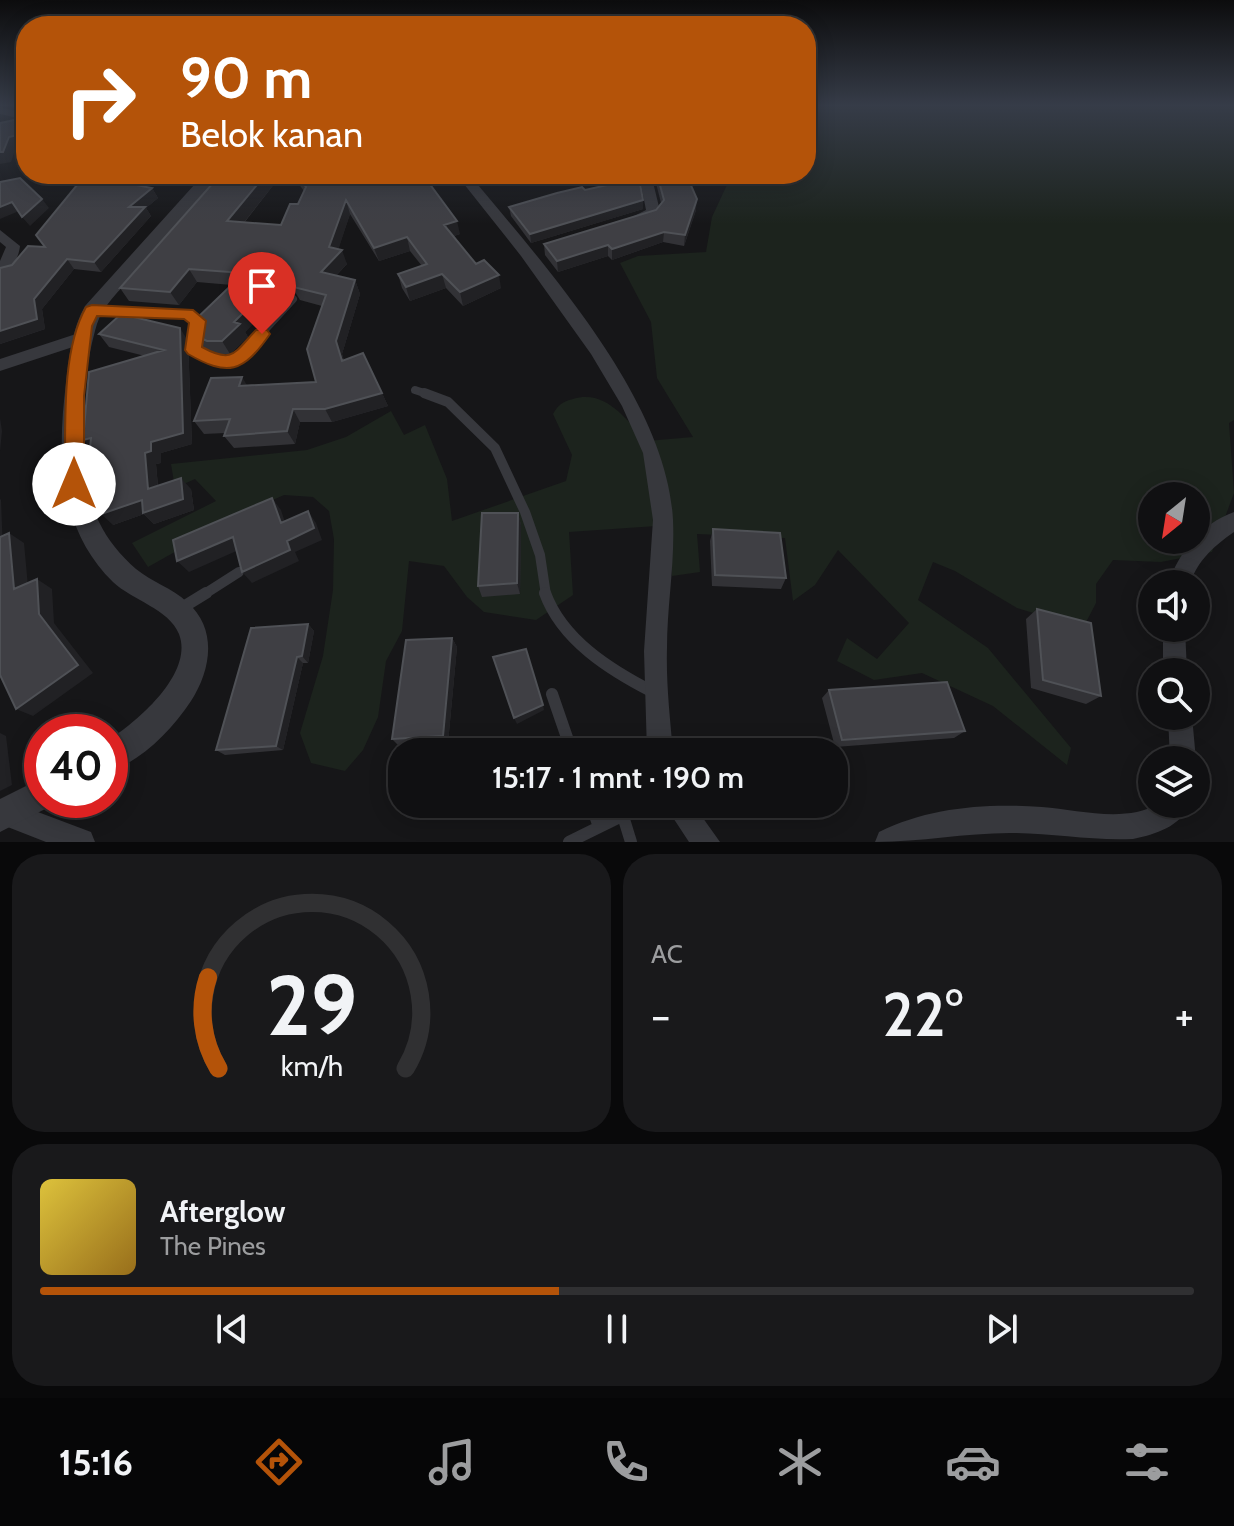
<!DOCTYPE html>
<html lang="id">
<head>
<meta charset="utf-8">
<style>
	body { margin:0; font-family:Cabin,sans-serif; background:#19191b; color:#f1f3f6; height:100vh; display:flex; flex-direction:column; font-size:30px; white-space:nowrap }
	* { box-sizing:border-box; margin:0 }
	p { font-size:26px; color:#9c9d9f }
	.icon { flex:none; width:44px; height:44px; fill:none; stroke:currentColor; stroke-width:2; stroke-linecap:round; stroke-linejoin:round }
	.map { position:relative; height:842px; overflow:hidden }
	.panel { display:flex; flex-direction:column; gap:12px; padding:12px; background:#09090a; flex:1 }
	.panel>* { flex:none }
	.top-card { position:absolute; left:16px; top:16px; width:800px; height:168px; border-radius:32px; box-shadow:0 4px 20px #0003,0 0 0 2px #303032; background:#b45309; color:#fff; overflow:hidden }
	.needle { width:52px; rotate:210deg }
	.buttons { position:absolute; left:1138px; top:482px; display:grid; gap:16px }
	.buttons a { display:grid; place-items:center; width:72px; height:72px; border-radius:50%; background:#101012; box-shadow:0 4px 20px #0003,0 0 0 2px #303032; font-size:40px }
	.speed { position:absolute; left:24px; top:714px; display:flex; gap:16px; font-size:40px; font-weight:700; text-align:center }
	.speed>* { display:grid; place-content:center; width:104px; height:104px; border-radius:50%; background:#101012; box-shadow:0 4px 20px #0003,0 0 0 2px #303032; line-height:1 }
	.speed .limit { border:12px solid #d22; background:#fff; color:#111 }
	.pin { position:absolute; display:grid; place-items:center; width:68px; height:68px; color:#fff; margin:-82px -34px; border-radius:50% 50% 50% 0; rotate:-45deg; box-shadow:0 0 8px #0007 }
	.pin .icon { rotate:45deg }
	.me { position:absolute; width:88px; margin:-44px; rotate:0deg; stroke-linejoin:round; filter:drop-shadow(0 0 6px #0008) }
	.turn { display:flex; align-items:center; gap:28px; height:168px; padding:0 32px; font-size:36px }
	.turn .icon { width:104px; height:104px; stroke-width:2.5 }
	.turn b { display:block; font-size:56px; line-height:68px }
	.big { font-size:60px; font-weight:600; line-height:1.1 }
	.panel .card { flex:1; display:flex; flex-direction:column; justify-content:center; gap:12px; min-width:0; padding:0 28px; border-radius:32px; background:#19191b }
	.panel .dial { align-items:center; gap:0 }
	.dial svg { height:208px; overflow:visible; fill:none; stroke:#303032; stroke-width:7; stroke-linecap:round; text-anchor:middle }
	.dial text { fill:#f1f3f6; stroke:none }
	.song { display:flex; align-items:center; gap:24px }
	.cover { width:96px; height:96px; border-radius:12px; background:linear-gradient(135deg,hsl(50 70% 55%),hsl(40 70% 35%)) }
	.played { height:8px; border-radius:4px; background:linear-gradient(90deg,#b45309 45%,#303032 45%) }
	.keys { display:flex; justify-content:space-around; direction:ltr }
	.heat { display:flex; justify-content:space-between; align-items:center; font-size:44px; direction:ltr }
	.panel .tiles { flex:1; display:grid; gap:12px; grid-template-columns:1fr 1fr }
	.card:last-child { grid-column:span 2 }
	.trip { position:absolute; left:388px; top:738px; width:460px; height:80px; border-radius:32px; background:#101012; box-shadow:0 4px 20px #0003,0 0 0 2px #303032; font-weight:600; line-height:80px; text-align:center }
	.menu { display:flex; height:128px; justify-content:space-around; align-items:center; background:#060607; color:#9c9d9f }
	.menu .icon { width:56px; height:56px }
	.menu .selected { color:#b45309 }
	.menu b { font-size:36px; color:#f1f3f6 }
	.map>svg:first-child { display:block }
	.green { fill:#1c231d; fill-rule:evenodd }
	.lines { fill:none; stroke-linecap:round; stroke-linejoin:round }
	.service-far2 { stroke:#37383d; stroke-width:8 }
	.service-far1 { stroke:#37383d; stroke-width:10 }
	.service { stroke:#37383d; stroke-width:12 }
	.minor { fill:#37383d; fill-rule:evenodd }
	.tertiary { fill:#37383d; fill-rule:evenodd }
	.wall { fill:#323236 }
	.shaded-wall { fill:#212124 }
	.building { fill:#3f3f44; stroke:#4f5156; stroke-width:2 }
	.route { fill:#b45309; stroke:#753606; stroke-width:2 }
</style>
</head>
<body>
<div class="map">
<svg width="1234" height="842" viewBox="0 0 1234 842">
	<rect width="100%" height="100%" fill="#161618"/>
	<path class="green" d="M806 106H1234V420L1229 423 1234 493 1212 552 1161 562 1113 560 1096 584V603L1083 628 1017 608 955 571 933 562 918 600 988 648 1071 748 1067 765 993 706 922 673 874 680 837 661 847 638 877 659 909 623 838 550 815 585 793 601 785 538 697 534 700 572 672 576 671 525 569 532 573 595 536 620 484 612 467 597 444 566 409 561 402 631 386 661 378 717 363 750 345 771 311 763 300 733 323 656 333 590 334 539 329 511 313 497 284 495 248 511 148 567 132 543 216 501 195 479 175 488 171 464 307 450 346 437 391 411 404 435 425 425 447 479 452 521 566 481 572 455 553 414C559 404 562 402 573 399 606 389 625 419 647 441L693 437 657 378 651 322 620 263 638 256 706 252 712 217 732 174H806ZM1152 496H1196V540H1152Z"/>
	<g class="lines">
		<path class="service-far2" d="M92 311 187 314 198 321 194 350C207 362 221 366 238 359L293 299
			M415 390 430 395"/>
		<path class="service-far1" d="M424 393 448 402 495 448 525 512 540 555 546 595
			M203 595 239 572"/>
		<path class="service" d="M545 593C562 640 610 670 653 692
			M180 609 206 593
			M552 694 572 752
			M591 804 599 827
			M623 816 631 842
			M569 842 646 804"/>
		<path class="minor" d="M0 107 22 113 24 115 18 118 0 114Z
			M456 174H469C544 265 667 399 673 520 675 563 667 606 667 648 666 683 670 718 673 752H647L644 651 653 520 643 453 622 406 591 354 521 256Z
			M494 174H555L531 184Z
			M639 174H651L660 211C653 220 640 228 628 225V219L646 210Z
			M0 230 20 246C19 257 11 273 0 276V261L6 247 0 242Z
			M82 332 90 338 88 342 0 371V359Z
			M1234 512V532C1215 545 1197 561 1190 584H1168C1179 552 1201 524 1234 512Z
			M1163 628H1185L1187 672H1163Z
			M1168 716H1192L1196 760H1170Z
			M6 800 91 832 95 842H46L0 824V802Z
			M664 804H693L720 842H689Z
			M1158 804H1190C1180 827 1156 834 1133 839 1092 841 1051 833 1010 833 965 833 921 842 875 842L879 832C929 807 987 803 1042 807 1078 810 1126 823 1158 804Z"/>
		<path class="tertiary" d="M204 174H220C193 210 162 242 133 276 120 290 103 305 97 324 81 376 74 472 99 522 107 539 121 556 136 569 152 582 172 588 187 602 218 629 211 670 191 701 171 731 143 759 110 772V739C138 721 194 673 179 634 169 609 132 600 113 582 58 528 57 454 66 383 69 357 72 329 85 306Z
			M42 778V800H55L53 805 0 832V799Z"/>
	</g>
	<path class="wall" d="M115 174 119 182 152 188 158 198 146 208 151 216 101 272 74 269 42 309 45 329 0 344V268L12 265 45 247Z
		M221 174H282L244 223 281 225 298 204 304 191 291 174H331L328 179 460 234 454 236 476 264 501 288 463 306 446 288 410 301 402 288 398 274 422 266 410 251 379 261 350 214 338 249 347 264 336 276 355 280 360 294 342 354 344 360 382 393 388 406 332 422H300L295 444 234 448 224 436 225 433 204 434 194 421 247 385 316 382 322 306 300 300 295 292 281 295 245 332 248 337 230 354 216 355 201 347 192 334 232 285 197 282 179 305 129 301 120 288Z
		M657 174 696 210 684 246 663 242 612 260 608 256 558 272 545 255 544 244 656 210 661 203 656 183Z
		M585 190 643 200V209L531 243 511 216 509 207Z
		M99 334 188 341 192 444 161 453V463L156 464 158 486 191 489 194 510 154 524 144 514 113 525 145 356 109 347Z
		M518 513 521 525 520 594 482 597 478 586Z
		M713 529 786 578 781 589 712 586 710 541Z
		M1037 609 1101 696 1086 704 1031 688 1026 619Z
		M308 624 314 631 308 663H303L283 750 225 755 216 750Z
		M452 638 457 647 448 743 399 746 392 739Z
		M829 690 965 731 954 738 835 747 822 698Z"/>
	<path class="shaded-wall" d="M26 133V145L16 147 11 162 0 164V152L9 137Z
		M266 174H282L234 235 227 221Z
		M318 174H331L317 197 312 184Z
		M152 188 158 198 146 208 151 216 101 272 94 262 129 207Z
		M42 199 49 208 30 226 22 217Z
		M697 199 696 210 684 246 685 235Z
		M346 200 350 214 336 257 342 250 347 264 327 285 321 272Z
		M643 200V209L531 243 530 234Z
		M12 202 19 211 0 219V207Z
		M457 221 460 234 448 238 444 225Z
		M664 232 663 242 612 260V249Z
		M407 237 410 251 379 261 374 248Z
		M608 245V256L558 272 557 261Z
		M67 259 74 269 42 309 45 329 0 344V331L34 299Z
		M189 269 197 282 179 305 170 292Z
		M442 274 446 288 410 301 406 287Z
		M499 275 501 288 463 306 460 292Z
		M289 279 295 292 281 295 245 332 248 337 230 354 222 341 234 322 274 282Z
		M355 280 360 294 342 354 348 374 336 341Z
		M180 328 188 341 192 444 161 453V463L156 464 159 500 148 489 145 453Z
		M242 377 250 390 239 386Z
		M382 393 388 406 332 422 325 409Z
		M293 409 300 422 295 444 287 431Z
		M0 418 2 431 0 451Z
		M91 438 95 451 83 440Z
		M100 466V481L88 469Z
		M181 478 191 489 194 510 154 524 144 514 113 525 101 514Z
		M272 498 281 510 289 535 281 523Z
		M0 499 1 500 3 552 0 550Z
		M308 511 316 523 322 540 295 552 299 561 252 583 242 572Z
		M518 513 521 525 520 594 517 583Z
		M9 533 24 543 29 598 14 589Z
		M233 537 243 548 189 572 177 561Z
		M37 579 52 589 54 623 93 673 33 716 16 709 39 614Z
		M308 624 314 631 308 663 302 656Z
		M452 638 457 647 448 743 443 736Z
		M297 657 303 663 283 750 276 746Z
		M543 705 544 710 517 724 514 718Z
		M0 733 6 736 12 785 0 791Z"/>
	<path class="building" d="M20 106H26V133L9 137 3 152H0V123L24 118Z
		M86 174H115V181L152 188 129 207H145L94 262 67 259 34 299 37 319 0 331V268L12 265 28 246 45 247 36 235Z
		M221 174H266L227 221 281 225 290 204H298L306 187 296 174H318L312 184 343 174H410L413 178 423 175 457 221 444 225 476 264 484 260 499 275 460 292 442 274 406 287 398 274 427 264 407 237 374 248 346 200 329 247 342 250 321 272 355 280 336 341 342 361 363 353 382 393 325 409H293L287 431 224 436 230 419 194 421 211 378 242 377 239 386 316 382 307 349 326 295 293 287 289 279 274 282 234 322 240 324 222 341H207L192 334 195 320 244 273 189 269 170 292 120 288Z
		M657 174H686L697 199 685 235 664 232 612 249 608 245 557 261 544 244 656 210 664 200Z
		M20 178 42 199 22 217 12 202 0 207V182Z
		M639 178 643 200 530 234 509 207 557 193 582 187 585 190Z
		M121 314 180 328 183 433 151 442V451L145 453 148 489 181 478 183 499 143 513 142 500 101 514 100 466 88 469 91 438 83 440 89 372 164 350 99 334Z
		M272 498 281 523 308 511 314 528 287 541 290 550 242 572 233 537 177 561 173 540Z
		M482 513H518L517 583 478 586Z
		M713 529 780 533 786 578 715 575Z
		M9 533 14 589 37 579 39 614 78 665 16 709 0 675V537Z
		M1037 609 1091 623 1101 696 1043 680Z
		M308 624 302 656 297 657 276 746 216 750 251 628Z
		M452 638 443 736 392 739 406 640Z
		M526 649 543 705 514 718 493 657Z
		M947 682 965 731 842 740 829 690Z"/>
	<linearGradient id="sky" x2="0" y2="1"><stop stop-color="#0c0c0d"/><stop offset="0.47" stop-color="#363c48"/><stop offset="1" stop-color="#363c48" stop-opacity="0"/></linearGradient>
	<rect width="1234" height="224" fill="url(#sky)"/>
	<path class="route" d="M92 305 193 310 206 321 202 347C233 364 234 353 256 330H267L270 334C243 373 228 377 188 354L185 350 189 323 184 319 97 316 92 326 84 396V484L81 490H67L65 484C66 432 60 353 86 307Z"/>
</svg>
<div class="buttons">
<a><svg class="needle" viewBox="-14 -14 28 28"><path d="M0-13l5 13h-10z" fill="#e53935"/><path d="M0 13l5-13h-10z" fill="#9c9d9f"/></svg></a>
<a><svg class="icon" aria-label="sound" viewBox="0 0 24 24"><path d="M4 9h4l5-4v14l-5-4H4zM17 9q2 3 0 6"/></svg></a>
<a><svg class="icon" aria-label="search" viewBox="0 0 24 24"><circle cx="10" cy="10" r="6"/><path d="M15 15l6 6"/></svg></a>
<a><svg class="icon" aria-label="layers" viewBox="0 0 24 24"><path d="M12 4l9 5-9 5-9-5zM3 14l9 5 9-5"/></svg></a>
</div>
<div class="speed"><div class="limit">40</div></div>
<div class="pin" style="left:262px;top:334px;background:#d93025"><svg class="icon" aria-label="arrive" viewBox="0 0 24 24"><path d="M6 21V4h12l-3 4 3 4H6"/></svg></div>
<svg class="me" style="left:74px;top:484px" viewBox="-20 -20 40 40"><circle r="19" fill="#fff"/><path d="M0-13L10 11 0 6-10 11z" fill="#b45309"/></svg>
<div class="trip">15:17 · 1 mnt · 190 m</div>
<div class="top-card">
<div class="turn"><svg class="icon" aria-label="right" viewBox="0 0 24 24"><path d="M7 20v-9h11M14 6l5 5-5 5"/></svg><div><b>90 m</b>Belok kanan</div></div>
</div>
</div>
<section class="panel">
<div class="tiles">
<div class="card dial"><svg viewBox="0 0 100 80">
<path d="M14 69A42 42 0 1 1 86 69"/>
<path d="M14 69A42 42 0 0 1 10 34" stroke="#b45309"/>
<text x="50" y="56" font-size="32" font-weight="700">29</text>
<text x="50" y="72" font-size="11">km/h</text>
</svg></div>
<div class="card"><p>AC</p>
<div class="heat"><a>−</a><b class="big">22°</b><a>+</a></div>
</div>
<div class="card">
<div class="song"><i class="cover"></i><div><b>Afterglow</b><p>The Pines</p></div></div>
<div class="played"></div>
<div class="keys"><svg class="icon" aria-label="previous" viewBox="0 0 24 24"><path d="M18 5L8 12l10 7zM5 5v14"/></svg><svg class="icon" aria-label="pause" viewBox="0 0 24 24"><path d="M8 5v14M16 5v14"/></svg><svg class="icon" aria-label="next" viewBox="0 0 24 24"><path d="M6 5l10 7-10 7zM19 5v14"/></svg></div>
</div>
</div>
</section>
<nav class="menu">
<b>15:16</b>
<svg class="icon selected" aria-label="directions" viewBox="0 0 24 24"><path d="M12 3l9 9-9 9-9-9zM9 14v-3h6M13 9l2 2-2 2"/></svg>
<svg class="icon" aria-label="music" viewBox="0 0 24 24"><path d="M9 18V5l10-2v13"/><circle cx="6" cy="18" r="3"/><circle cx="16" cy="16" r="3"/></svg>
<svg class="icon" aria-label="phone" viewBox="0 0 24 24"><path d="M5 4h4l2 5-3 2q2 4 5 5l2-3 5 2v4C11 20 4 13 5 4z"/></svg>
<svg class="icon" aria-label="climate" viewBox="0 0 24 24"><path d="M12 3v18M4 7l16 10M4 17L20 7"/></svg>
<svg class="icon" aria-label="car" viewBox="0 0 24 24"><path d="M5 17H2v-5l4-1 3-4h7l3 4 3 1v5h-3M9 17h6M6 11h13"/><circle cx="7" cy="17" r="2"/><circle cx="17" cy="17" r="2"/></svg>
<svg class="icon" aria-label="filters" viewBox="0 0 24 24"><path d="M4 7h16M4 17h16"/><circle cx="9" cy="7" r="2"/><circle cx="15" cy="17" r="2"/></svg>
</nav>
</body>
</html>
